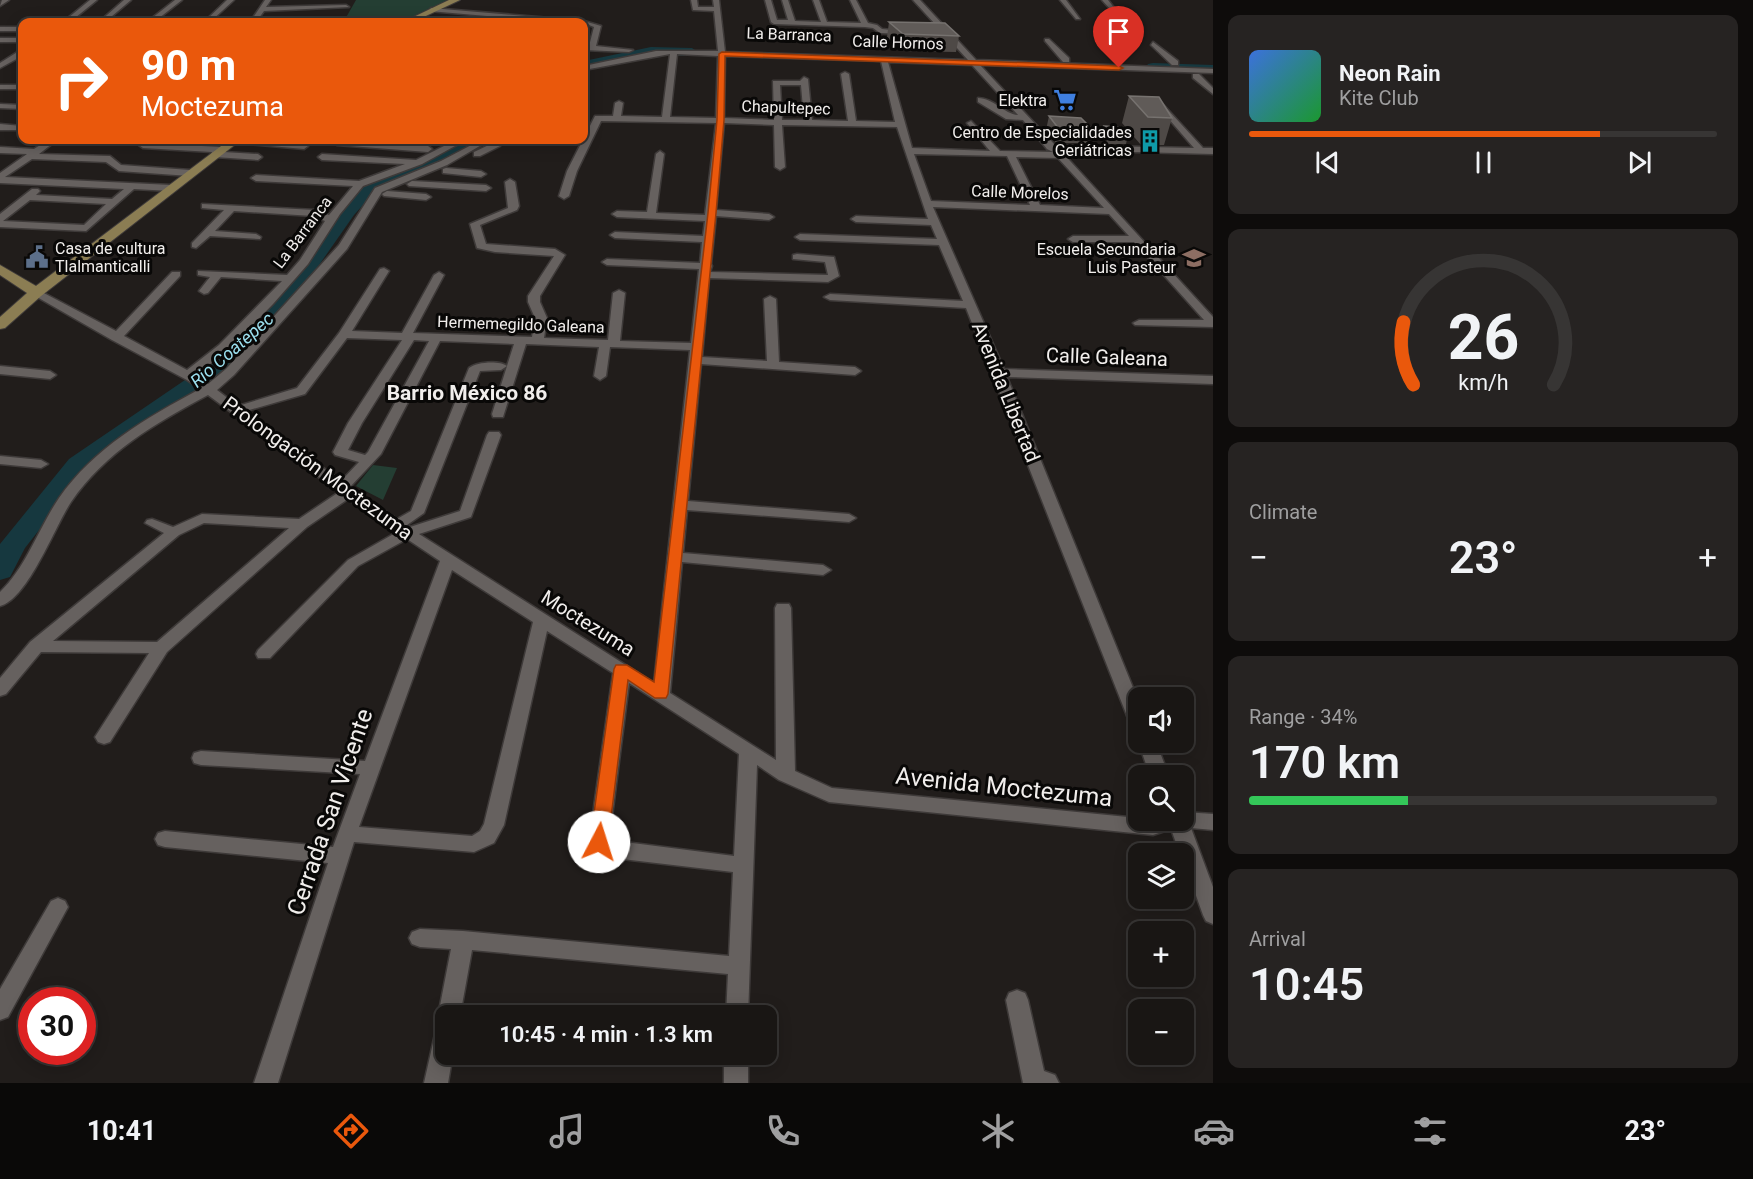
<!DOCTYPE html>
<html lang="en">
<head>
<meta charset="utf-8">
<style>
	body { margin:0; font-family:Roboto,sans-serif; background:#262322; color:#f1f3f6; height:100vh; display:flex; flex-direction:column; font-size:22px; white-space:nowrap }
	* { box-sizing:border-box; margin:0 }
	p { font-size:20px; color:#9f9fa0 }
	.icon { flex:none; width:33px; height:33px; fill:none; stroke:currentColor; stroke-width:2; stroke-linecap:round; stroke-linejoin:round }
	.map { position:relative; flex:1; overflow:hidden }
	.drawer { display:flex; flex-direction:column; gap:15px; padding:15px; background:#0e0c0b; width:540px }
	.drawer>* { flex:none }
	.banner { position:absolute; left:18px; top:18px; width:570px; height:126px; border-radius:12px; box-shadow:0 3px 15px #0003,0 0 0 2px #373534; background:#ea580c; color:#fff; overflow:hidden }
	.fabs { position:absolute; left:1128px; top:687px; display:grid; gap:12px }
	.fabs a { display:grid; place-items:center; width:66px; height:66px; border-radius:12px; background:#191614; box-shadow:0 3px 15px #0003,0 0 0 2px #373534; font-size:30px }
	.speed { position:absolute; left:18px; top:987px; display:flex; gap:12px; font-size:30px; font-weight:700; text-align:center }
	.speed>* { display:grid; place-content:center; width:78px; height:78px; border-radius:50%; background:#191614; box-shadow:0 3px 15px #0003,0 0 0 2px #373534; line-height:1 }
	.speed .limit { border:9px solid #d22; background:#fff; color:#111 }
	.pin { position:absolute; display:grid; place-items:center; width:51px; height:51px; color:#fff; margin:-62px -26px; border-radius:50% 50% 50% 0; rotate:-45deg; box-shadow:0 0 6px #0007 }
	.pin .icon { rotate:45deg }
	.me { position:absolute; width:66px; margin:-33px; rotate:5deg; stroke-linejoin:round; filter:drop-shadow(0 0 4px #0008) }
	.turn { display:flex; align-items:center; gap:21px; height:126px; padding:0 24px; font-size:27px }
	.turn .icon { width:78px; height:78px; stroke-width:2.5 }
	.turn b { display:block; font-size:42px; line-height:51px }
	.big { font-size:45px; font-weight:600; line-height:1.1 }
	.drawer .tile { flex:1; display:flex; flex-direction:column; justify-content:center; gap:9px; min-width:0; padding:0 21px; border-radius:12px; background:#262322 }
	.drawer .dial { align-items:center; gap:0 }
	.dial svg { height:156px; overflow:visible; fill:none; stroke:#373534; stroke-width:7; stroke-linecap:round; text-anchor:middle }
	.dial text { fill:#f1f3f6; stroke:none }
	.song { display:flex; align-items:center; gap:18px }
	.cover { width:72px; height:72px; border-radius:9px; background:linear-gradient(135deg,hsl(220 70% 55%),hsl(130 70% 35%)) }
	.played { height:6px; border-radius:3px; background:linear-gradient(90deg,#ea580c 75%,#373534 75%) }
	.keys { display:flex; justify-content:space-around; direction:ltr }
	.heat { display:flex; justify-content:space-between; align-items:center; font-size:33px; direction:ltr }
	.charge { height:9px; border-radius:4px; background:linear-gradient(90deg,#34c759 34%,#373534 0) }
	.trip { position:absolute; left:435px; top:1005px; width:342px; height:60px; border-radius:12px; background:#191614; box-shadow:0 3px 15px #0003,0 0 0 2px #373534; font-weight:600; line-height:60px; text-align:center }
	.tab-bar { display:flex; height:96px; justify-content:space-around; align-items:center; background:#0a0908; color:#9f9fa0 }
	.tab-bar .icon { width:42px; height:42px }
	.tab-bar .selected { color:#ea580c }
	.tab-bar b { font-size:27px; color:#f1f3f6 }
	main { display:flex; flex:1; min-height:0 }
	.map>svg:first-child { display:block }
	.green { fill:#243e33 }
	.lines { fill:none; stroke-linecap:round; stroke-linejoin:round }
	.river { fill:#16383f; fill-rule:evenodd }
	.minor-casing { stroke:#3e3a39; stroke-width:3 }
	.major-casing { stroke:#3e3a39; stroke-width:2 }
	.minor { fill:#66615f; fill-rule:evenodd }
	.major { fill:#8b7d53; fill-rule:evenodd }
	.wall { fill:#4e4946 }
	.building { fill:#605b58; stroke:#76726f; stroke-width:1.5 }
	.route { fill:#ea580c; stroke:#983908; stroke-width:1.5 }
	.labels { text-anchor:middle; stroke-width:6; stroke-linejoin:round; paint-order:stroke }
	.far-street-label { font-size:16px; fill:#f1eeec; stroke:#090807 }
	.far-poi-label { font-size:16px; fill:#f1eeec; stroke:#090807; text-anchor:end }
	.far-water-label { font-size:18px; font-style:italic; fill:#9bdfee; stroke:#090807 }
	.street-label { font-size:20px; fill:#f1eeec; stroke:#090807 }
	.neighbourhood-label { font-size:21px; font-weight:bold; fill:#f1eeec; stroke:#090807 }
	.near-street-label { font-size:24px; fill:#f1eeec; stroke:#090807 }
</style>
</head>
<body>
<main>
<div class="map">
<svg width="1213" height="1083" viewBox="0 0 1213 1083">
	<rect width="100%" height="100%" fill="#211d1b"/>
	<path class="green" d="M356 0H454L406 21H344Z
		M373 465 397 468 383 500 356 486Z"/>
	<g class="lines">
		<path class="river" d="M651 47 692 48 698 52 692 56 651 55 584 69V61Z
			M1153 63 1213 65V73L1148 70 1146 67 1148 64Z
			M461 140H478L456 157 371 196 354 215 282 318 223 375 87 469 25 548 10 577 0 580V544L69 459 207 365 268 310 342 207 359 188 444 151Z"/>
		<g class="minor-casing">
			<path id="minor" d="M2 0H9L0 6Z
				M90 0H97L70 22H63Z
				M124 0H131L105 22H99Z
				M175 0H182L154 22H147Z
				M227 0H234L210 22H204Z
				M265 0H271L266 7 346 5 349 7 264 11 256 22H250Z
				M691 0H697L698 7H714L713 0H719L725 52 968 60 913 0H920L976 60 1213 69V73L980 65 1055 145 1194 148 1155 103 1154 101 1158 99 1203 148H1213V154L1060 150 1213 317V327L1135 325 1133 323 1139 320H1204L1134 242H1073L1068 239 1073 236H1129L1109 214 933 207 1004 369 1213 376V384L1007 377 1138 700V727L1132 726 1129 721 966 308 830 300 824 297 830 294 963 301 939 245 800 240 795 237 800 234 937 239 931 225 856 222 851 219 856 216 928 219 897 127 782 125 785 167 780 170 775 167 774 125 724 123 716 210 769 214 774 217 769 220 716 216 711 264 712 266 710 272 828 275 825 262 793 259V255L797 254 834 257 839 276 828 282 709 278 702 357 767 361 764 299 770 296 776 299 779 362 855 367 861 371 855 375 701 364 688 501 849 514 856 518 849 522 687 510 683 553 823 565 831 570 823 575 682 562 670 693 776 760 775 608 777 604H789L791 608 795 771 832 788 1138 818V820H1184V812L1213 814V830L1191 828 1213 887V924L1206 921 1203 915 1184 862V854H1180L1171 829 1153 835 829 802 779 780 757 765 748 1016H726L728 974 472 950 460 1016H446V1054H453L448 1083H424L435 1034 438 1027 444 1024 438 1016 451 949 420 947 412 944 409 938 412 932 420 929 463 931 729 956 733 872 605 857C597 854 593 850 589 842L613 673 547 631 504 825 494 843 474 852 354 842 278 1083H254L328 863 165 847 158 845 155 839 158 833 165 831 333 847 360 774 201 765 194 763 192 758 194 753 201 751 365 761 440 561 407 539 358 566 270 658H258L256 654 258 650 348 560 397 532 348 499 307 527 167 652 110 742 104 744 98 742 95 737 149 653 41 652 6 694 0 696V678L30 642 164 533 145 523 147 520 152 519 173 527 202 514 299 519 339 492 208 395C156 423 105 452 71 502 55 526 28 599 0 606V592C27 566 38 529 59 498 94 448 146 418 200 389L187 380 112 340 30 293 36 290 40 291 116 331 172 272H180V276L124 336 187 370 219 345 282 281 221 277 208 293 204 294 199 291 210 277 198 275V271L287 275 300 260 325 221 313 216 234 211 215 231 256 234 261 237 260 239 210 236 196 248 192 247V243L224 210 202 208V204L315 210 329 215 353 186 256 181 251 178 256 175 359 181 405 164 322 160 318 157 322 154 416 160 456 140H466L422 164 363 186 340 214 308 264 273 304 227 351 196 375 208 384 226 369 339 245 375 188 441 161 481 140H490L447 165 382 192 347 249 234 375 217 390 238 406 297 388 339 333 380 269 384 268 389 271 352 331 402 333 434 275 439 272 444 275 413 333 532 337 535 318 528 302V296L554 256 495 252 477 248 470 224 508 208 505 182 510 179 515 182 519 206 517 210 480 225 486 244 555 249 565 255 540 296V302L547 318 544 338 608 340 613 293 619 290 625 293 620 341 691 343 699 269 607 265 602 262 607 259 700 263 702 242 615 238 610 235 615 232 703 236 705 221 617 217 612 214 617 211 647 212 656 154 660 151 664 154 656 213 705 215 716 123 601 121 577 171 569 196 564 199 559 196 567 171 595 116H613L615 103 619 101 623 103 621 116 662 117 670 54 584 70V66L656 51H718L714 11 693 10ZM677 54 718 56 716 118 670 117ZM725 56 881 61 895 122 856 121 849 74 845 72 841 74 848 121 812 120 808 79 804 77 800 81H773L774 120 724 118ZM888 62 972 65 1018 115C1004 114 993 98 978 98V102L1006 119 1023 120 1047 149 1053 152 1000 151 971 121 967 123 990 151 912 148ZM780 85H801L804 120H782ZM914 154 1007 156 1030 205 931 201ZM1016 157 1058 158 1104 208 1040 205ZM347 338 402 340 348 423 333 452 335 455 359 462 341 481 246 411 305 394ZM414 340 429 341 368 452 365 455 348 450 362 423ZM440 341 514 344 507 366C499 360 476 362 469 368L411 511 397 519 350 487 381 454ZM526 344 599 347 594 376 600 380 606 376 610 347 690 350 654 683 419 534 471 517 501 435 499 432H489L487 435 460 511 410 527 407 525 424 513 480 371 501 370 507 366 492 414 493 417H503ZM204 523 289 528 157 642 53 641 179 535ZM452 570 533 622 484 824 480 831 472 836 359 827ZM629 683 739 754 734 856 609 840Z
				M765 0H771L777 20H788L782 0H788L795 21 821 22 813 0H819L827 22 861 23 850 0H856L868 23 877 25 882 29 910 32 907 34 880 33 873 28 865 27 774 24 771 22Z
				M1060 0H1066L1080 19H1076Z
				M1102 0H1108L1123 19H1119Z
				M431 8 574 20 577 22H556L429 11Z
				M411 19 413 22H321L324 20Z
				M584 21 601 26 596 46 633 50 629 52 584 50V46H589L594 27 581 22Z
				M0 27H22V31H0Z
				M0 38H22V42H0Z
				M1045 39H1049L1069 58V62H1063L1045 41Z
				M1153 42 1178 61V65H1172L1151 45Z
				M19 51H22V56L0 68V63Z
				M1193 74H1199L1213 88V94L1193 78Z
				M0 85H22V89H0Z
				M0 104 22 105V109L0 108Z
				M0 124 22 126V130H0Z
				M48 140H57L39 154 110 156 121 165 190 170 195 173 190 176 119 171 106 162 32 159 5 177 171 185 176 188 171 191 134 189 86 231 0 227V214L32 189H38L40 191 36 195 112 199 124 189 0 183V173L27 154 0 153V147L34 149ZM30 200 106 204 84 225 3 221Z
				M139 140H147L145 143 221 147 225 150 224 152 258 154 262 157 258 160 215 157 211 154 212 152 143 148 136 143Z
				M233 140H260L304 143 308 146 304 149 237 143Z
				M340 140 428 146 432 149 428 152 337 145 336 143Z
				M494 140H502L500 146 480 156H474V152L493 143Z
				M446 168 481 171 486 174 481 177 443 173V169Z
				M412 181 486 185 491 188 486 191 409 186 407 184Z
				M387 191 426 194 431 197 426 200 384 196 382 194Z
				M0 366 50 371 56 375 50 379 0 374Z
				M0 456 41 460 48 464 41 468 0 464Z
				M1138 741 1156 742 1169 776H1150Z
				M58 898 65 901 68 907 8 1017 0 1020V989L51 901Z
				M1017 990 1025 993 1028 1000 1044 1071 1055 1075 1059 1083H1023L1006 1000 1009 993Z
				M724 1054H748V1083H724Z"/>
		</g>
		<g class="major-casing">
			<path id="major" d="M449 0H460L413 22H403Z
				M229 140H241L41 296 5 328 0 329V317L27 293 0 275V265L36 286Z"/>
		</g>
		<use href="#minor" class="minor"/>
		<use href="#major" class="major"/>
	</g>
	<path class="wall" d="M889 22 959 36 956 52 901 51 887 37Z
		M1129 96 1172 118 1164 145H1141L1122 123Z
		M1049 116 1092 129 1088 143H1056L1046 130Z
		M1104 126 1128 135 1126 144H1107L1102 135Z"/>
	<path class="building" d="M889 22 945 23 959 36 903 34Z
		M1129 96 1159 97 1172 118 1148 117Z
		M1049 116 1081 118 1092 129H1059Z
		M1104 126 1120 127 1128 135 1109 134Z"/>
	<path class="route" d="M722 52 1119 66 1123 68 1119 70 725 56 724 120 716 213 668 694 666 698H655L628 680 608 842 605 847 599 849 592 847 590 842 614 669 616 665H627L654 682 708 213 717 120 719 54Z"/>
	<defs>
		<g id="supermarket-bare" transform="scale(1.8)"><path d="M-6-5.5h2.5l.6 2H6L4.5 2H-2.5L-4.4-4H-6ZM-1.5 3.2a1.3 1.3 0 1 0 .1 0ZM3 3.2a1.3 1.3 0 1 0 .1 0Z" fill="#3f7fe0" stroke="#090807" stroke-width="2.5" paint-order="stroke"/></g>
		<g id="building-bare" transform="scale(1.8)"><path d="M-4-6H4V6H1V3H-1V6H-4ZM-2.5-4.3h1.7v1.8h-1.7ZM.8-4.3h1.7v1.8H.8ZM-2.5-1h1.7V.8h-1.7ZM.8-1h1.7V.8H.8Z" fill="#0f9aa8" stroke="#090807" stroke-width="2.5" paint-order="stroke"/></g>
		<g id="civic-bare" transform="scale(1.8)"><path d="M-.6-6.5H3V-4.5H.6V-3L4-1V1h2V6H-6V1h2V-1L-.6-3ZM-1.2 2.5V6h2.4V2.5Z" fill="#5c6f8a" stroke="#090807" stroke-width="2.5" paint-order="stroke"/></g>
		<g id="school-bare" transform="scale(1.8)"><path d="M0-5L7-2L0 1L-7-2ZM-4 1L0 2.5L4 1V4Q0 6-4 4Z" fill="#8d6e63" stroke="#090807" stroke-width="2.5" paint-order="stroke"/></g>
	</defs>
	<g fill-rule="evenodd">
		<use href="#supermarket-bare" x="1065" y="100"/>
		<use href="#building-bare" x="1150" y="141"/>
		<use href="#civic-bare" x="37" y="257"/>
		<use href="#school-bare" x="1194" y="258"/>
	</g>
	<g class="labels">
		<g class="far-street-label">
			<text transform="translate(789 34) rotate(2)" y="6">La Barranca</text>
			<text transform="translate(898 42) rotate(2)" y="6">Calle Hornos</text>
			<text transform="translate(786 107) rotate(2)" y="6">Chapultepec</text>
			<text transform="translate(1020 192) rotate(2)" y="6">Calle Morelos</text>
			<text transform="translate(302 232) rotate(-53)" y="6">La Barranca</text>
			<text transform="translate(521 324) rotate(2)" y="6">Hermemegildo Galeana</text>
		</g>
		<g class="far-poi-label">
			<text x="1047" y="106">Elektra</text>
			<text x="1132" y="138">Centro de Especialidades<tspan x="1132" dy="18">Geriátricas</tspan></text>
			<text x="55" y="254" text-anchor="start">Casa de cultura<tspan x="55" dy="18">Tlalmanticalli</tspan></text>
			<text x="1176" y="255">Escuela Secundaria<tspan x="1176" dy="18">Luis Pasteur</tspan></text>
		</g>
		<g class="far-water-label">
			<text transform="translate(232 350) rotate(-41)" y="6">Rio Coatepec</text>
		</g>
		<g class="street-label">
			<text transform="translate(1107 357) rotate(2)" y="7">Calle Galeana</text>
			<text transform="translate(1006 392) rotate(68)" y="7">Avenida Libertad</text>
			<text transform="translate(318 468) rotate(36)" y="7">Prolongación Moctezuma</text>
			<text transform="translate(588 623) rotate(32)" y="7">Moctezuma</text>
		</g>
		<g class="neighbourhood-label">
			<text x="467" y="400">Barrio México 86</text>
		</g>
		<g class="near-street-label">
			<text transform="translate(1004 787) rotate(6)" y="8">Avenida Moctezuma</text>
			<text transform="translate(330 812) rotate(-71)" y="8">Cerrada San Vicente</text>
		</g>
	</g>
</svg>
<div class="fabs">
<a><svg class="icon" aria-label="sound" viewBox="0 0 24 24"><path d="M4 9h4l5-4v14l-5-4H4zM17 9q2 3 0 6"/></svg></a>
<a><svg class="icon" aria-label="search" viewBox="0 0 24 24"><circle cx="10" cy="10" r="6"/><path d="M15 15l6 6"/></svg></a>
<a><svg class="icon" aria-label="layers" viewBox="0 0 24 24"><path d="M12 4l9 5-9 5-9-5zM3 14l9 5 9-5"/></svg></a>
<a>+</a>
<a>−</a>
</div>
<div class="speed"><div class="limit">30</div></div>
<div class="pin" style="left:1119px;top:68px;background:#d93025"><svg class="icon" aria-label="arrive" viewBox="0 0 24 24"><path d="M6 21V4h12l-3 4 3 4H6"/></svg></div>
<svg class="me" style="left:599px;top:842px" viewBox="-20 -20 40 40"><circle r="19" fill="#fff"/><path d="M0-13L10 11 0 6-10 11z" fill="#ea580c"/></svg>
<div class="trip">10:45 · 4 min · 1.3 km</div>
<div class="banner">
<div class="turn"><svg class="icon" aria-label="right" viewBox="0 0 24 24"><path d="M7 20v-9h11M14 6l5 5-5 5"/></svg><div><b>90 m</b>Moctezuma</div></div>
</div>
</div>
<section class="drawer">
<div class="tile">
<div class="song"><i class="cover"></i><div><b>Neon Rain</b><p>Kite Club</p></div></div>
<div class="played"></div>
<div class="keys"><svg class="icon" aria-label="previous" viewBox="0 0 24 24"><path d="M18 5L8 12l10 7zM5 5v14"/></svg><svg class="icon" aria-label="pause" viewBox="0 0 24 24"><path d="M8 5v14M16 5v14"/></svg><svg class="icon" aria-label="next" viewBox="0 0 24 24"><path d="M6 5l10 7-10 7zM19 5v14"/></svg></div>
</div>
<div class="tile dial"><svg viewBox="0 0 100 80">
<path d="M14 69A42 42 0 1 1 86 69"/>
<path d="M14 69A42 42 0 0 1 9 37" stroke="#ea580c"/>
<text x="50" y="56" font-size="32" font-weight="700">26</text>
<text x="50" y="72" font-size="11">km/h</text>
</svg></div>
<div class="tile"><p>Climate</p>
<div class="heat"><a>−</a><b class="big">23°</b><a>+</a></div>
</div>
<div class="tile"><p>Range · 34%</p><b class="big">170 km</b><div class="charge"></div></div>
<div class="tile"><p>Arrival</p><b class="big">10:45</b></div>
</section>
</main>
<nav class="tab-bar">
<b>10:41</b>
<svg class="icon selected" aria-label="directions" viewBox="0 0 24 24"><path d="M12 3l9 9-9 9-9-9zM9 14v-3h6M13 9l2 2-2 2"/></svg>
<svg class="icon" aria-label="music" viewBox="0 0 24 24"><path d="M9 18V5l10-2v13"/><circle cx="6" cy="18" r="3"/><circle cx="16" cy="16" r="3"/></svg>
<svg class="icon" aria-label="phone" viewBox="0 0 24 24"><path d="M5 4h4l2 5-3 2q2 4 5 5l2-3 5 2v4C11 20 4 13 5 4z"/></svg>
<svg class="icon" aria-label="climate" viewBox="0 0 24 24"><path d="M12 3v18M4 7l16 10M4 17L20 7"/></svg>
<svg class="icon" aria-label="car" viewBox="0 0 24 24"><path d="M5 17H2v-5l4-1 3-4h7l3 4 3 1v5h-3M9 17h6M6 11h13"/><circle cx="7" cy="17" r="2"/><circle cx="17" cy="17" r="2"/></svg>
<svg class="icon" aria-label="filters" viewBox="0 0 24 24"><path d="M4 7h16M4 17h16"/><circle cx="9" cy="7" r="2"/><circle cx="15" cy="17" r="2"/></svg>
<b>23°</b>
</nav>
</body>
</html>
